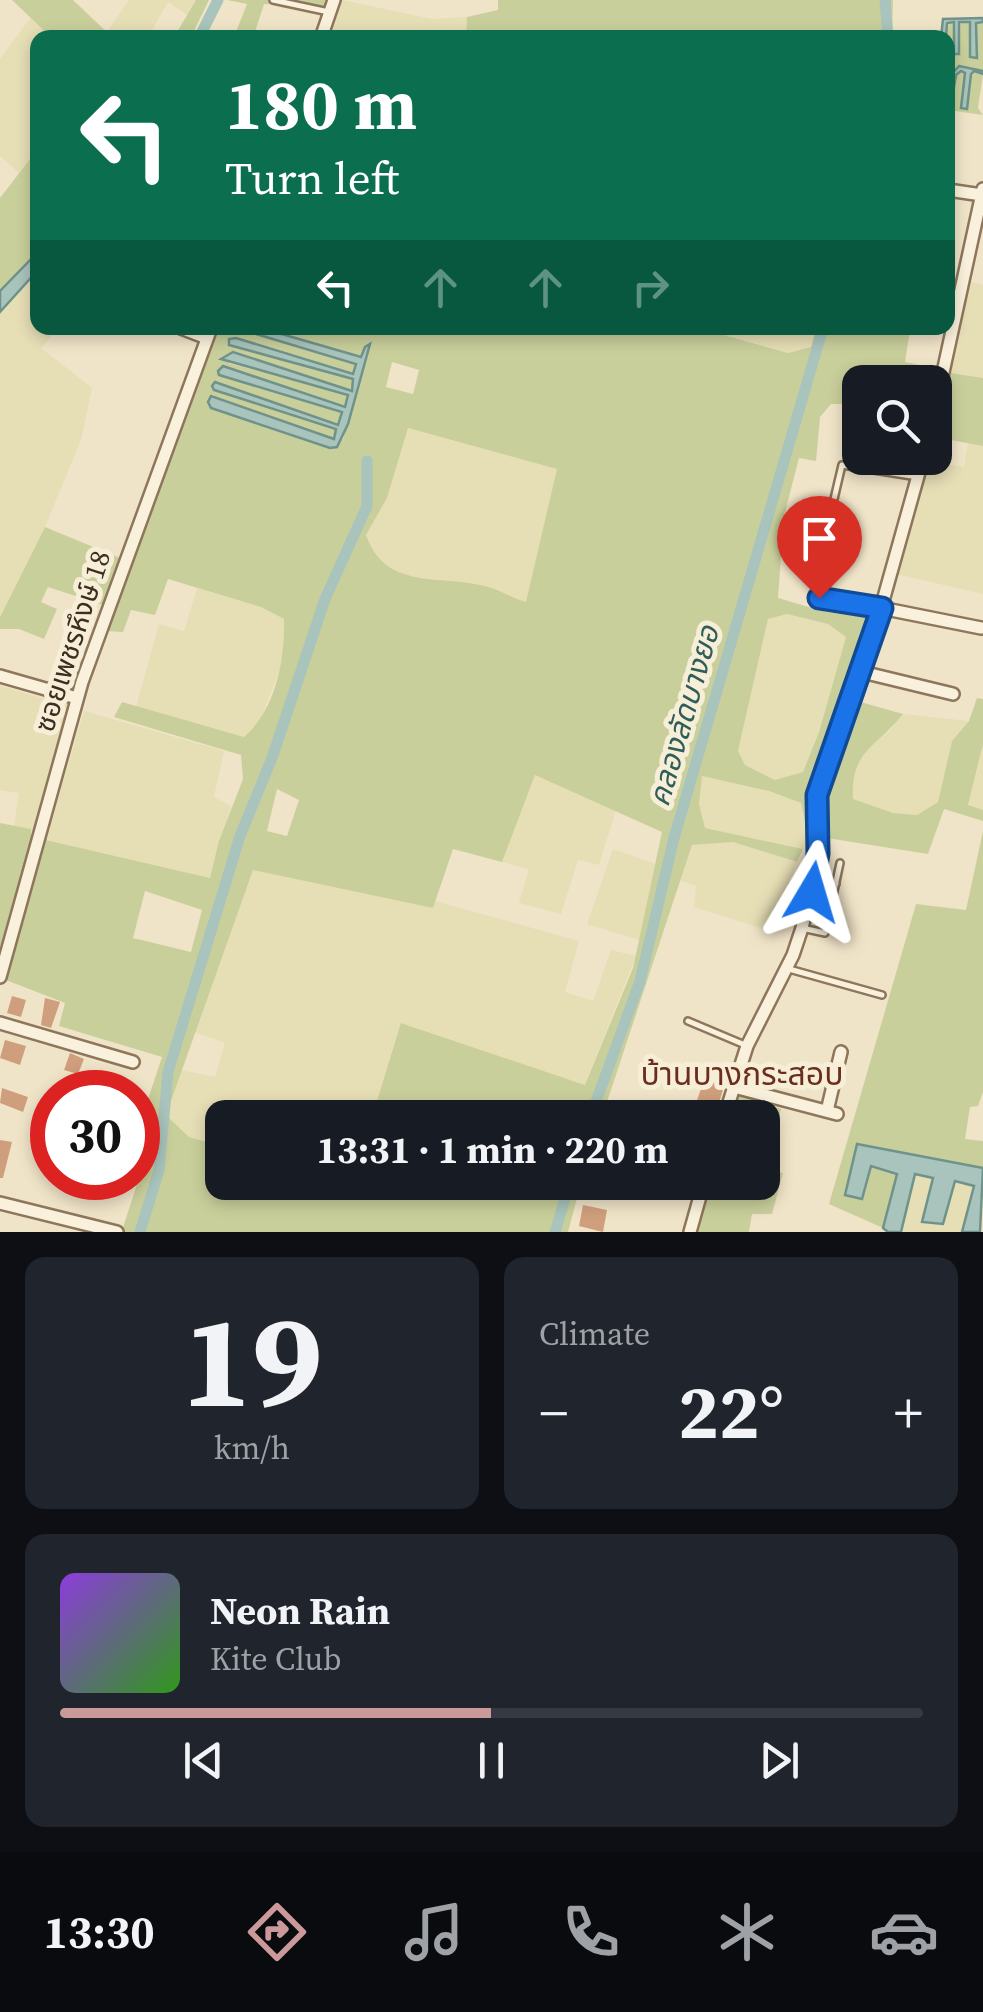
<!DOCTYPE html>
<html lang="en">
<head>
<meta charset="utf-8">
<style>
	body { margin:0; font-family:"Source Serif 4","Noto Sans Thai",serif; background:#20242c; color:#f1f3f6; height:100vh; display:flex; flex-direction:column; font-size:38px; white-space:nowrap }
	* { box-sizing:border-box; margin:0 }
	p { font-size:32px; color:#9ea1a6 }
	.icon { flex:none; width:55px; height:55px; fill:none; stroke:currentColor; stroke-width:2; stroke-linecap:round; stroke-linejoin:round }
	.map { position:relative; height:1232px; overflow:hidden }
	.details { display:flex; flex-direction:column; gap:25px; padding:25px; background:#0d0f14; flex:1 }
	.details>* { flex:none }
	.banner { position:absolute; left:30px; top:30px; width:925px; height:305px; border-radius:20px; box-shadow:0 5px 15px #0003; background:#0b6e4f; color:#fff; overflow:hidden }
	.fabs { position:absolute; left:842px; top:365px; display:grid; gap:20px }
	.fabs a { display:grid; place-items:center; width:110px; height:110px; border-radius:20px; background:#171b24; box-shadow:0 5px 15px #0003; font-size:50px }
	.speed { position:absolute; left:30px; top:1070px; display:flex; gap:20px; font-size:50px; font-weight:700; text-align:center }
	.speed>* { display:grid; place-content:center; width:130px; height:130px; border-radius:50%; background:#171b24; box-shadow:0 5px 15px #0003; line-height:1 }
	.speed .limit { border:15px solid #d22; background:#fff; color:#111 }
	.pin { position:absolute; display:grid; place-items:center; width:85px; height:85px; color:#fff; margin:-102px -42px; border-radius:50% 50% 50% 0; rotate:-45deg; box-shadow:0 0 10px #0007 }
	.pin .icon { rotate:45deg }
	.me { position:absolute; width:110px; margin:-55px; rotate:7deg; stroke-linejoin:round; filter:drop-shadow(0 0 8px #0008) }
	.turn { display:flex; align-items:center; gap:35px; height:210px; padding:0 30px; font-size:45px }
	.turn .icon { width:130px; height:130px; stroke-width:2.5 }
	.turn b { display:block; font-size:70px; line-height:85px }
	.lanes { display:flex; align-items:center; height:95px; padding:0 30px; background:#0003; justify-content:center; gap:50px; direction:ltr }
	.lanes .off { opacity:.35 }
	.big { font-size:75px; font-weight:700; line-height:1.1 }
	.details .tile { flex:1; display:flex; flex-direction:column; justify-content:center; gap:15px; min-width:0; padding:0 35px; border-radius:20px; background:#20242c }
	.details .dial { align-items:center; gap:0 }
	.dial b { font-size:130px; line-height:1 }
	.song { display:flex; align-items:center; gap:30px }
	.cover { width:120px; height:120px; border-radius:15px; background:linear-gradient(135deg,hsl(270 70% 55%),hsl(110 70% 35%)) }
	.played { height:10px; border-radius:5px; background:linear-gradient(90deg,#cc999b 50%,#363941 50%) }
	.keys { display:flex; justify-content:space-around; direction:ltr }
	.heat { display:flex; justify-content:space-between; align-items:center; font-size:55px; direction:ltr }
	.details .tiles { flex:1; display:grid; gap:25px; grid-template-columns:1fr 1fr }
	.tile:last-child { grid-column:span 2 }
	.trip { position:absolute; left:205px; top:1100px; width:575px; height:100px; border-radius:20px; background:#171b24; box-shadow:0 5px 15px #0003; font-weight:700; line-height:100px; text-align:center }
	.tabs { display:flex; height:160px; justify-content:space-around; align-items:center; background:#090b0e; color:#9ea1a6 }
	.tabs .icon { width:70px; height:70px }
	.tabs .on { color:#cc999b }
	.tabs b { font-size:45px; color:#f1f3f6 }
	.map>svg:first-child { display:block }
	.farmland { fill:#e6deb5 }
	.green { fill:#c9cf9b; fill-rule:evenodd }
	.water { fill:#a9c4bc; stroke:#6f938a; stroke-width:2.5 }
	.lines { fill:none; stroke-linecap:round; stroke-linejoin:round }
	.canal { stroke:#a9c4bc; stroke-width:11 }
	.building { fill:#cf9f7d }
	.service-casing { stroke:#8d765c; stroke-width:10 }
	.minor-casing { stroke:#8d765c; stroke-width:16 }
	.service { stroke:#faf1dc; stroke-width:5 }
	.minor { stroke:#faf1dc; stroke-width:11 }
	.route-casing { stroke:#114b97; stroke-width:25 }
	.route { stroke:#1a73e8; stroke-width:18 }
	.labels { text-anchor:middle; stroke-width:10; stroke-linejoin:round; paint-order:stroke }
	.street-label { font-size:28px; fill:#3d2e20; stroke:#f7eed8 }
	.water-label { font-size:30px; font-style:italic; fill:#2f5d5a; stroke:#f7eed8 }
	.quarter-label { font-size:32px; fill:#6b2e1e; stroke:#f7eed8 }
</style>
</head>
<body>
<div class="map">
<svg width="983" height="1232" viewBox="0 0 983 1232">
	<rect width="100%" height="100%" fill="#f0e4c8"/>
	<path class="farmland" d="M129 0H196L187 15 168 2 148 37H112L107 32Z
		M342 0 432 19 467 17 466 37 329 38Z
		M31 17 51 37 38 38 37 150 20 174 0 156V59Z
		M37 271 38 328H59L41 348 92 388 81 440 45 527 0 617V312Z
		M971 282 983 285V378L951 373Z
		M699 328H816L811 347 788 353Z
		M408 428 558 469 526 603 484 585 403 575 373 556 366 535 387 498Z
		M968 442 983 446V594L896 574 926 461 964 467Z
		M197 588 261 607 284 619 285 656 259 724 244 737 136 707 159 624 184 631Z
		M787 614 828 624 846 637 819 732 803 772 775 780 745 765 738 751 768 619Z
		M0 686 71 706 31 851V829L14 826 19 793 0 790Z
		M84 711 224 751 214 797 231 806 210 878 46 840Z
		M903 714 969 721 952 741 938 802 917 815 893 813 852 799 851 777 864 751 890 730Z
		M983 744V810L968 806Z
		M535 775 616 810 599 865 578 860 561 914 519 903 529 869 502 862Z
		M702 776 769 791 801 803 808 835 803 849 705 828 699 804Z
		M733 842 797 862 770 931 694 907 696 886 680 880 692 845Z
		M613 849 655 864 639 940 587 924Z
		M253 870 433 908 435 901 579 941 565 992 593 1001 611 950 636 956 585 1085 402 1023 372 1117 222 1118V1146L189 1137 166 1115 181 1070 215 1077 225 1043 194 1032Z
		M915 1174 933 1178 923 1222 943 1223 954 1181 974 1185 962 1232H901Z"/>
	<path class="green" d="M12 0H73L112 37H51Z
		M196 0H209L191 37H174Z
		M227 0H328L327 6 264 4 253 38 234 37 247 4Z
		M498 0H893L892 37H466L467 17 498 10Z
		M949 21 954 22V53L959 22H971L970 56 977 57 975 22H983V71L959 66 951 75 948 100 946 38Z
		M974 71 983 74 978 108 983 115 948 110 956 75 961 71 965 72 961 107 967 109 968 86Z
		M37 150V253L0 291V198Z
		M218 328H236L356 364 354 374 236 338 230 345 354 379 352 392 233 352 228 363 348 395 345 407 223 366 218 371 219 375 343 412 339 425 216 382 212 386 214 390 336 429 334 440 211 396V408L330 448 343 439 369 351 361 358 261 328H347L373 335 380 328H699L788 353 811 347 816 328H877L896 333 910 330 905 362 940 369 935 388V382H860V404H831L820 417 816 461 799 458 784 516 778 598 826 612 871 618 857 701 903 714C876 748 850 751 853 799L893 813 917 815 938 802 952 741 969 721 977 698 983 699V744L968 805 983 810V821L944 809 928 854 808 835 801 803 769 791 702 776 699 804 705 828 803 849 797 862 733 842 692 845 602 1117H372L401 1023 585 1085 633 968 662 832 535 775 502 862 453 849 433 908 253 870 166 1115 189 1137 222 1146V1182L581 1183 568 1232H122C130 1200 153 1155 140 1123L162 1057 59 1026 65 1003 6 980 46 840 210 878 219 841 243 779 241 755 114 717 122 702 244 737C276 709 285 660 284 619L261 607 168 579 155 615 131 610 123 632 106 631ZM392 362 419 370 413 394 386 387ZM408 428 557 469 526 602C511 598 497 588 481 585 435 575 385 589 366 535L387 498ZM787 614 828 624 846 637 819 732 803 772 775 780 745 765 738 751 768 619ZM277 789 299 800 287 836 267 831ZM145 891 202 910 191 952 133 938Z
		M951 373 983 378V446L935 437Z
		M45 527 120 558 103 605 48 587 41 602 57 609 44 639 19 629H0V617Z
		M0 823 31 829V851L3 946 0 945Z
		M983 831V1092L978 1106 970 1107 965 1139 983 1141V1168L858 1144 871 1166 898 1173 883 1228 829 1204 916 904 966 910Z
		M738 1094 781 1109 767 1169 783 1173 772 1214H752L749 1232H697L711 1183 762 1182V1118L731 1117Z"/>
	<path class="water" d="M983 18V22L976 23 977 58 970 57V22H959V54H954V22L947 23 946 37H941L943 19Z
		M959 66 983 71V74L974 71 971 74 967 109 961 108 965 73 961 71 956 75 951 105 948 108 951 75Z
		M37 253V271L0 312V291Z
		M236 328H261L361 357 365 347 370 344 348 424 337 447 330 448 211 408 208 402 211 396 334 439 336 429 214 390 212 386 215 382 338 425 342 412 219 375 218 371 223 366 345 407 348 395 221 359 233 352 352 391 353 379 229 345V339L236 338 353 374 356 364Z
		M857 1144 983 1168 980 1232H962L974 1186 955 1181 943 1224 922 1222 933 1178 915 1174 901 1232H888L883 1228 897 1174 871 1166 862 1199 845 1195Z"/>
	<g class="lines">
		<path class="canal" d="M885 0 888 38
			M199 38 218 0
			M590 1118 640 981 674 838 823 328
			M140 1232 159 1170 168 1072 240 836 272 758 325 599 367 506V461
			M555 1232 570 1182"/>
	</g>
	<path class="building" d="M12 996 26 1000 21 1017 7 1013Z
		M45 998 60 1002 51 1028 41 1025Z
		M5 1040 26 1046 20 1065 0 1058Z
		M70 1053 84 1059 78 1074 64 1070Z
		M704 1080 724 1086 716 1113 695 1106Z
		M2 1088 28 1097 23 1112 0 1103Z
		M0 1140 12 1142 3 1178H0Z
		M583 1205 607 1210 603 1232 579 1226Z"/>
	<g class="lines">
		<g class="service-casing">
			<path id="service" d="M273 0 329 12
				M834 499 842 465 918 477
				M819 599 880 607
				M815 877 836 884
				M802 928 825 933 840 863
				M789 969 882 995
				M688 1021 745 1045"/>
		</g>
		<g class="minor-casing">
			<path id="minor" d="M321 38 334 0
				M948 190 982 195
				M181 328 207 338
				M935 409 983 189
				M881 608 981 628
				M858 671 953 694
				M0 676 77 698
				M0 977 82 682 211 328
				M0 1023 133 1062
				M734 1087 837 1114
				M827 1111 841 1052
				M724 1118 747 1046 793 955 802 928 817 863V795L881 608 923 458
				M0 1203 117 1232
				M690 1232 704 1182"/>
		</g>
		<use href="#service" class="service"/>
		<use href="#minor" class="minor"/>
	</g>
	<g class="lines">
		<g class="route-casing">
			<path id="route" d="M812 892 818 853 817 795 882 608 819 598"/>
		</g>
		<use href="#route" class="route"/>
	</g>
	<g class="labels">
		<g class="street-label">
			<text transform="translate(72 641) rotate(-72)" y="10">ซอยเพชรหึงษ์ 18</text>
		</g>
		<g class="water-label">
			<text transform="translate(684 716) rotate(-74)" y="10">คลองลัดบางยอ</text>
		</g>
		<g class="quarter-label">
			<text x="742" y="1085">บ้านบางกระสอบ</text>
		</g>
	</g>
</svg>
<div class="fabs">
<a><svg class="icon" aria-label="search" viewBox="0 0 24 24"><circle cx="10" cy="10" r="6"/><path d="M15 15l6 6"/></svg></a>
</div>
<div class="speed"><div class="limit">30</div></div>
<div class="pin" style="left:819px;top:598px;background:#d93025"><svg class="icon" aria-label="arrive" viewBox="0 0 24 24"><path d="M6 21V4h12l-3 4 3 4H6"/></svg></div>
<svg class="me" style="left:812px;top:892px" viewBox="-20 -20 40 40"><path d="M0-17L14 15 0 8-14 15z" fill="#1a73e8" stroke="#fff" stroke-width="4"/></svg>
<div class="trip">13:31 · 1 min · 220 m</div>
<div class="banner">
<div class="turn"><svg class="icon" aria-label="left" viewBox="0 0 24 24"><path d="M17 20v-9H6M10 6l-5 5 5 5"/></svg><div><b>180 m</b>Turn left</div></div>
<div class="lanes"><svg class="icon" aria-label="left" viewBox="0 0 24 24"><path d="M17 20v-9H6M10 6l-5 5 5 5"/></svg><svg class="icon off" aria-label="ahead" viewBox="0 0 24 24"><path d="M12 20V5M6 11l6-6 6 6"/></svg><svg class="icon off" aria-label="ahead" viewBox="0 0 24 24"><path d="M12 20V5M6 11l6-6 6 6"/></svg><svg class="icon off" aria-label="right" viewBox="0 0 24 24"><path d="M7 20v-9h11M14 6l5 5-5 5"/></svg></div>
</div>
</div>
<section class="details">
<div class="tiles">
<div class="tile dial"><b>19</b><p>km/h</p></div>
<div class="tile"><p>Climate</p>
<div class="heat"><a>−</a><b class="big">22°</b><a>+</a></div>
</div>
<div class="tile">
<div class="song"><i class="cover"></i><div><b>Neon Rain</b><p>Kite Club</p></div></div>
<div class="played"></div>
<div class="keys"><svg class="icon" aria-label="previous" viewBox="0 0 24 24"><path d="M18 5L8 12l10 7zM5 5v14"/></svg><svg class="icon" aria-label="pause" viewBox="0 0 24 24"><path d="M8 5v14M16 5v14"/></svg><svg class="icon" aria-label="next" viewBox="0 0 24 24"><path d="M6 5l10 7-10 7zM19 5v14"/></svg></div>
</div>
</div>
</section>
<nav class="tabs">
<b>13:30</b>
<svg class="icon on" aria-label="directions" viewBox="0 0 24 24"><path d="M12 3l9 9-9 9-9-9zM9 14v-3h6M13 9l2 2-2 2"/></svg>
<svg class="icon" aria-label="music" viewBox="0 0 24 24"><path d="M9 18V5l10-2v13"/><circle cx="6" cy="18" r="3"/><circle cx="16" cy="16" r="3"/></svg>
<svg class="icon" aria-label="phone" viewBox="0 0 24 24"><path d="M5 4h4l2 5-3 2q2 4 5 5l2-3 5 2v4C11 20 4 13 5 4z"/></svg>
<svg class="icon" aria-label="climate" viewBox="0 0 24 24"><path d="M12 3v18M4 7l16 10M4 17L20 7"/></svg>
<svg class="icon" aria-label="car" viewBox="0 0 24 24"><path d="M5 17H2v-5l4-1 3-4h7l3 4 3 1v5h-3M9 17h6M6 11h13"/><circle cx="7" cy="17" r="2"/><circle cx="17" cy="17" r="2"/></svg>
</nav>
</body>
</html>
